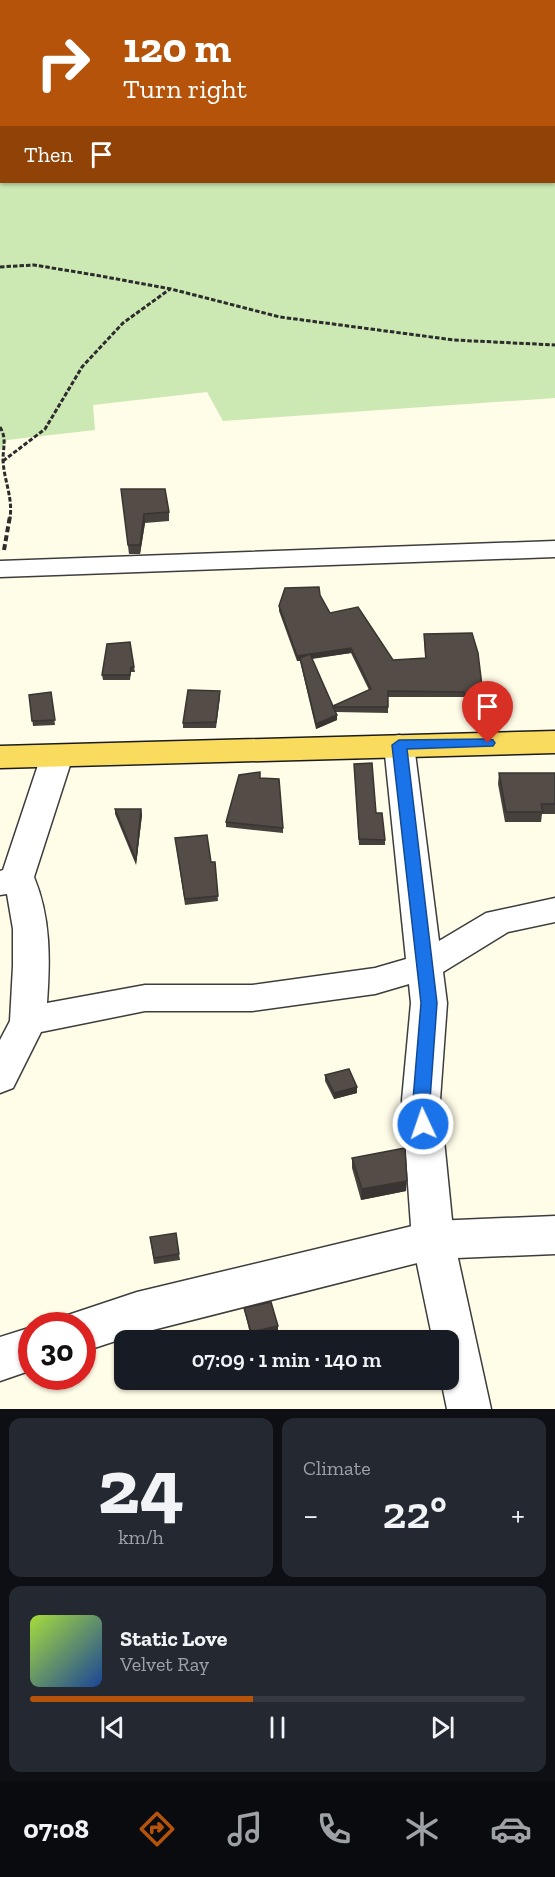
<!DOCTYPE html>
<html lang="en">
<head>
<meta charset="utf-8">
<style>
	body { margin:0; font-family:"Zilla Slab",serif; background:#242831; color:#f1f3f6; height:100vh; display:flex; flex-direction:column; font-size:22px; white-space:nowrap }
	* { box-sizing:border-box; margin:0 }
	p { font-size:20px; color:#9ea1a6 }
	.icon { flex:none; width:33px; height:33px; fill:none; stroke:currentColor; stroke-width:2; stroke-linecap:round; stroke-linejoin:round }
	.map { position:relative; height:1409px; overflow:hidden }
	.side { display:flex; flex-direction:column; gap:9px; padding:9px; background:#0d0f14; flex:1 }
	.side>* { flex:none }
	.guide { position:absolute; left:0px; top:0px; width:555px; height:183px; box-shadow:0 2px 4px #0004; background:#b45309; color:#fff; overflow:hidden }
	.speed { position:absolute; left:18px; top:1312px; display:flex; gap:12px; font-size:30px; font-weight:700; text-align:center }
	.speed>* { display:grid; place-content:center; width:78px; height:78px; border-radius:50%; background:#171b24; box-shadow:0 2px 4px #0004; line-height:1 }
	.speed .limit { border:9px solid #d22; background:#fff; color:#111 }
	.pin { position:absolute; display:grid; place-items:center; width:51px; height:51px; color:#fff; margin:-62px -26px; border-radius:50% 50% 50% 0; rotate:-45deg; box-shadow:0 0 6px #0007 }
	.pin .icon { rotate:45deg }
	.me { position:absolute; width:66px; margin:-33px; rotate:357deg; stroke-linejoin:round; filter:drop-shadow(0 0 4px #0008) }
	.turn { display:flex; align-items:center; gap:21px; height:126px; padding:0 24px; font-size:27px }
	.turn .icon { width:78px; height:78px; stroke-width:2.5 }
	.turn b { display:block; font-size:42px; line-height:51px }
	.then { display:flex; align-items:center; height:57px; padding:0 24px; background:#0003; gap:12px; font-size:22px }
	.big { font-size:45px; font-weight:600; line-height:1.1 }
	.side .widget { flex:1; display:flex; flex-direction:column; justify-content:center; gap:9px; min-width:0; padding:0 21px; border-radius:12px; background:#242831 }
	.side .dial { align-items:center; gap:0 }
	.dial b { font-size:78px; line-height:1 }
	.song { display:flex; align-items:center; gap:18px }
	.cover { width:72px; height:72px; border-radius:9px; background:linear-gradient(135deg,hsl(80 70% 55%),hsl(220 70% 35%)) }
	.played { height:6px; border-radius:3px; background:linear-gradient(90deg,#b45309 45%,#363941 45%) }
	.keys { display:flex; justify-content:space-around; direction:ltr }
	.heat { display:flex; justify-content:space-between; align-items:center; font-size:33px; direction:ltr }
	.side .tiles { flex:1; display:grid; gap:9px; grid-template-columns:1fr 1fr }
	.widget:last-child { grid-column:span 2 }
	.trip { position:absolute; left:114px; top:1330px; width:345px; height:60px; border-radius:12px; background:#171b24; box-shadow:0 2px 4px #0004; font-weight:600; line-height:60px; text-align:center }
	.menu { display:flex; height:96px; justify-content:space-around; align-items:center; background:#090b0e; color:#9ea1a6 }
	.menu .icon { width:42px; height:42px }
	.menu .selected { color:#b45309 }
	.menu b { font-size:27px; color:#f1f3f6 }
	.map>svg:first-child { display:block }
	.green { fill:#cce8b3; fill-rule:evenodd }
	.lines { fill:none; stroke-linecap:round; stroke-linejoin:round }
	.stream { stroke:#3488cc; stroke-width:4.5 }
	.minor-casing { stroke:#3d3d3d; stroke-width:3 }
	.tertiary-casing { stroke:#3d3d3d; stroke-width:3 }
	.primary-casing { stroke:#1b1b1b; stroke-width:3 }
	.path-far1 { stroke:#2c2c2c; stroke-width:3; stroke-dasharray:4.5 2; stroke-linecap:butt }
	.path { stroke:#2c2c2c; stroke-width:4; stroke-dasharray:6 3; stroke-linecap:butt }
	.minor { fill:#fff; fill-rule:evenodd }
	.tertiary { fill:#fff; fill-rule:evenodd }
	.primary { fill:#f9db5e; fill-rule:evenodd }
	.wall { fill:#47413d; fill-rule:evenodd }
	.shaded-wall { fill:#3a3532 }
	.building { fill:#534c47; stroke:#3a3532; stroke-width:1.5 }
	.route { fill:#1a73e8; stroke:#114b97; stroke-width:1.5 }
</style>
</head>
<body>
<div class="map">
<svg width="555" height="1409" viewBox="0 0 555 1409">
	<rect width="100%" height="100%" fill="#fffce8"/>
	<path class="green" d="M0 0H555V398L223 421 207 392 93 405 95 430 7 440 0 451ZM2 2H554V182H2Z"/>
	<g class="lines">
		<path class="stream" d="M425 0 427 2"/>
		<g class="minor-casing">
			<path id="minor" d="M555 541V557L0 577V561Z
				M399 735 410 738 414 745 439 941 486 913 555 898V922L508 932 443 972 447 1003 440 1100 454 1240 491 1409H447L441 1380H448V1341H433L412 1240 402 1100 411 1003 409 984 375 994 252 1011H145L41 1032 13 1088 0 1093V1040L10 1021 13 966V929L7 894 0 895V871L3 870 41 756 46 749 57 746 68 749 73 756 34 877C51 918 50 960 47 1003L145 985H252L375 968 406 959 384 745 388 738Z"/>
		</g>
		<g class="tertiary-casing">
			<path id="tertiary" d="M555 1216V1254L433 1259 137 1334 82 1352V1326H61L65 1316 137 1292 433 1221Z
				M32 1327V1370L0 1381V1337Z"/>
		</g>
		<g class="primary-casing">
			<path id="primary" d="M555 731V753L0 768V746Z"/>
		</g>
		<path class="path-far1" d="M0 267 34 265 95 275 171 289 280 317 454 340 555 345
			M0 427C7 439 3 447 3 460 4 481 13 497 10 518
			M3 461 45 429 82 367 123 323 170 289"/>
		<path class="path" d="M4 550 10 516"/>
		<use href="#minor" class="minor"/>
		<use href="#tertiary" class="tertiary"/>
		<use href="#primary" class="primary"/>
	</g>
	<path class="wall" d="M121 489 169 512V521L145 523 140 554H129Z
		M320 595 330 613 393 660 425 658 424 634 482 686 493 705V710L467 711 464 697H388V713L336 712 337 715V720L316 729 300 661H297L279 611V606ZM351 653 369 690 333 706 312 659Z
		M107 644 134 667 135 672H131L130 680H103L102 675Z
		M51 692 55 725 33 726 29 695Z
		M220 697 216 728H183V723Z
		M354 764 376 813 385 840V845H359Z
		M499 773H555V814H542L541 822H505L498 784Z
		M260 778 283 828V833L226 827V822Z
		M115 809H141L142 815 136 865 115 814Z
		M175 838 211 862H215L218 901 185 905Z
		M325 1075 357 1087V1093L334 1099 325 1081Z
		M352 1158 406 1191 361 1200 352 1168Z
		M150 1237 179 1254 180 1260 154 1264Z
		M244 1308 278 1332 251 1338 245 1313Z"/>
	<path class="shaded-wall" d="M144 514 145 523 140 554V545Z
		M351 648V653L301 660 300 658V661H297V656Z
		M337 715V720L316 729V724Z
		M141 809 142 815 136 865V860Z
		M357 1087V1093L334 1099V1093Z
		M407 1181 406 1191 361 1200 362 1189Z
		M278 1326V1332L251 1338V1332Z"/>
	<path class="building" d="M121 489H165L169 512 144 514 140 545H128Z
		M319 587 320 595 330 613 358 607 393 660 426 658 424 634 472 633 478 653 482 686 488 685 493 705 468 706 464 692 388 691V707H333L337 715 316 724 300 658 310 654 333 706 371 689 351 648 297 656 279 606 285 588Z
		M130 642 134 667H131L130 675H102L107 644Z
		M188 690 220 691 216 722 183 723Z
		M51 692 55 720 32 721 29 695Z
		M372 763 376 813H382L385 840 359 839 354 764Z
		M260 772V778L279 779 283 828 226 822 239 775Z
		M499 773H555V804H541L543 812H506Z
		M115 809H141L136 860Z
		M207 835 211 862H215L218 896 185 899 175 838Z
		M349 1069 357 1087 334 1093 325 1075Z
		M405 1148 407 1181 362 1189 352 1158Z
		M176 1233 179 1254 154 1258 150 1237Z
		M271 1302 278 1326 251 1332 244 1308Z"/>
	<path class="route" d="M488 739 493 740 495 743 493 746 407 749 437 1003 430 1100 432 1124 430 1128 423 1131 417 1128 413 1100 421 1003 392 745 399 740Z"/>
</svg>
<div class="speed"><div class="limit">30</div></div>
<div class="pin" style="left:488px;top:743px;background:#d93025"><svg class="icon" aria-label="arrive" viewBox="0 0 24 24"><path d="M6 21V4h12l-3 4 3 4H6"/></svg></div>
<svg class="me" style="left:423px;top:1124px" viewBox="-20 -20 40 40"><circle r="17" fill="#1a73e8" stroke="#fff" stroke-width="3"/><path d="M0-11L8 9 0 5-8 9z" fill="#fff"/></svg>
<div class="trip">07:09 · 1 min · 140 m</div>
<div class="guide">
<div class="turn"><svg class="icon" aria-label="right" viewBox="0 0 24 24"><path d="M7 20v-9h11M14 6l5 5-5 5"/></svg><div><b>120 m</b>Turn right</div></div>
<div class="then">Then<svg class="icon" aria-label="arrive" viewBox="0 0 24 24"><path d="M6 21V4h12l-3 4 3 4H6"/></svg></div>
</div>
</div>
<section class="side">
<div class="tiles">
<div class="widget dial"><b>24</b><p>km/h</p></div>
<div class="widget"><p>Climate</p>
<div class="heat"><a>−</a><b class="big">22°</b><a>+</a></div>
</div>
<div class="widget">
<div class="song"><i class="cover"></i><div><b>Static Love</b><p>Velvet Ray</p></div></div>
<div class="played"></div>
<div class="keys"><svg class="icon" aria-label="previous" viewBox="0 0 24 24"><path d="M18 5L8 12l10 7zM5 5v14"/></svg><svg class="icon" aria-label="pause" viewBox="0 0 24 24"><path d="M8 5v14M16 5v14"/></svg><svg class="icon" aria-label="next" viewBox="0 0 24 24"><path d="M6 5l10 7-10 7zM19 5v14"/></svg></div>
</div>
</div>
</section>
<nav class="menu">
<b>07:08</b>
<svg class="icon selected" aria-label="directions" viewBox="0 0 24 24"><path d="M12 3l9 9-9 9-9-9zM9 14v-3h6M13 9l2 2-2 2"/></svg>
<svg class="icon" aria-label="music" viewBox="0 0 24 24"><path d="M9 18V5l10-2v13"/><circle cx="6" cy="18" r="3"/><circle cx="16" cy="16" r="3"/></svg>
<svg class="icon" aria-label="phone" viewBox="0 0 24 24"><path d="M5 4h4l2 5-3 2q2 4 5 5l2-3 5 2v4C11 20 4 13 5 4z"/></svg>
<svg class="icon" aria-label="climate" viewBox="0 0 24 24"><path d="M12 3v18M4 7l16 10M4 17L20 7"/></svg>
<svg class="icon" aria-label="car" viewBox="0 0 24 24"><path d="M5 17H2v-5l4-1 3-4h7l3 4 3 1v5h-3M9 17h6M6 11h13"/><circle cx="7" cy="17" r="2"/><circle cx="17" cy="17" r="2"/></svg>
</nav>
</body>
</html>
